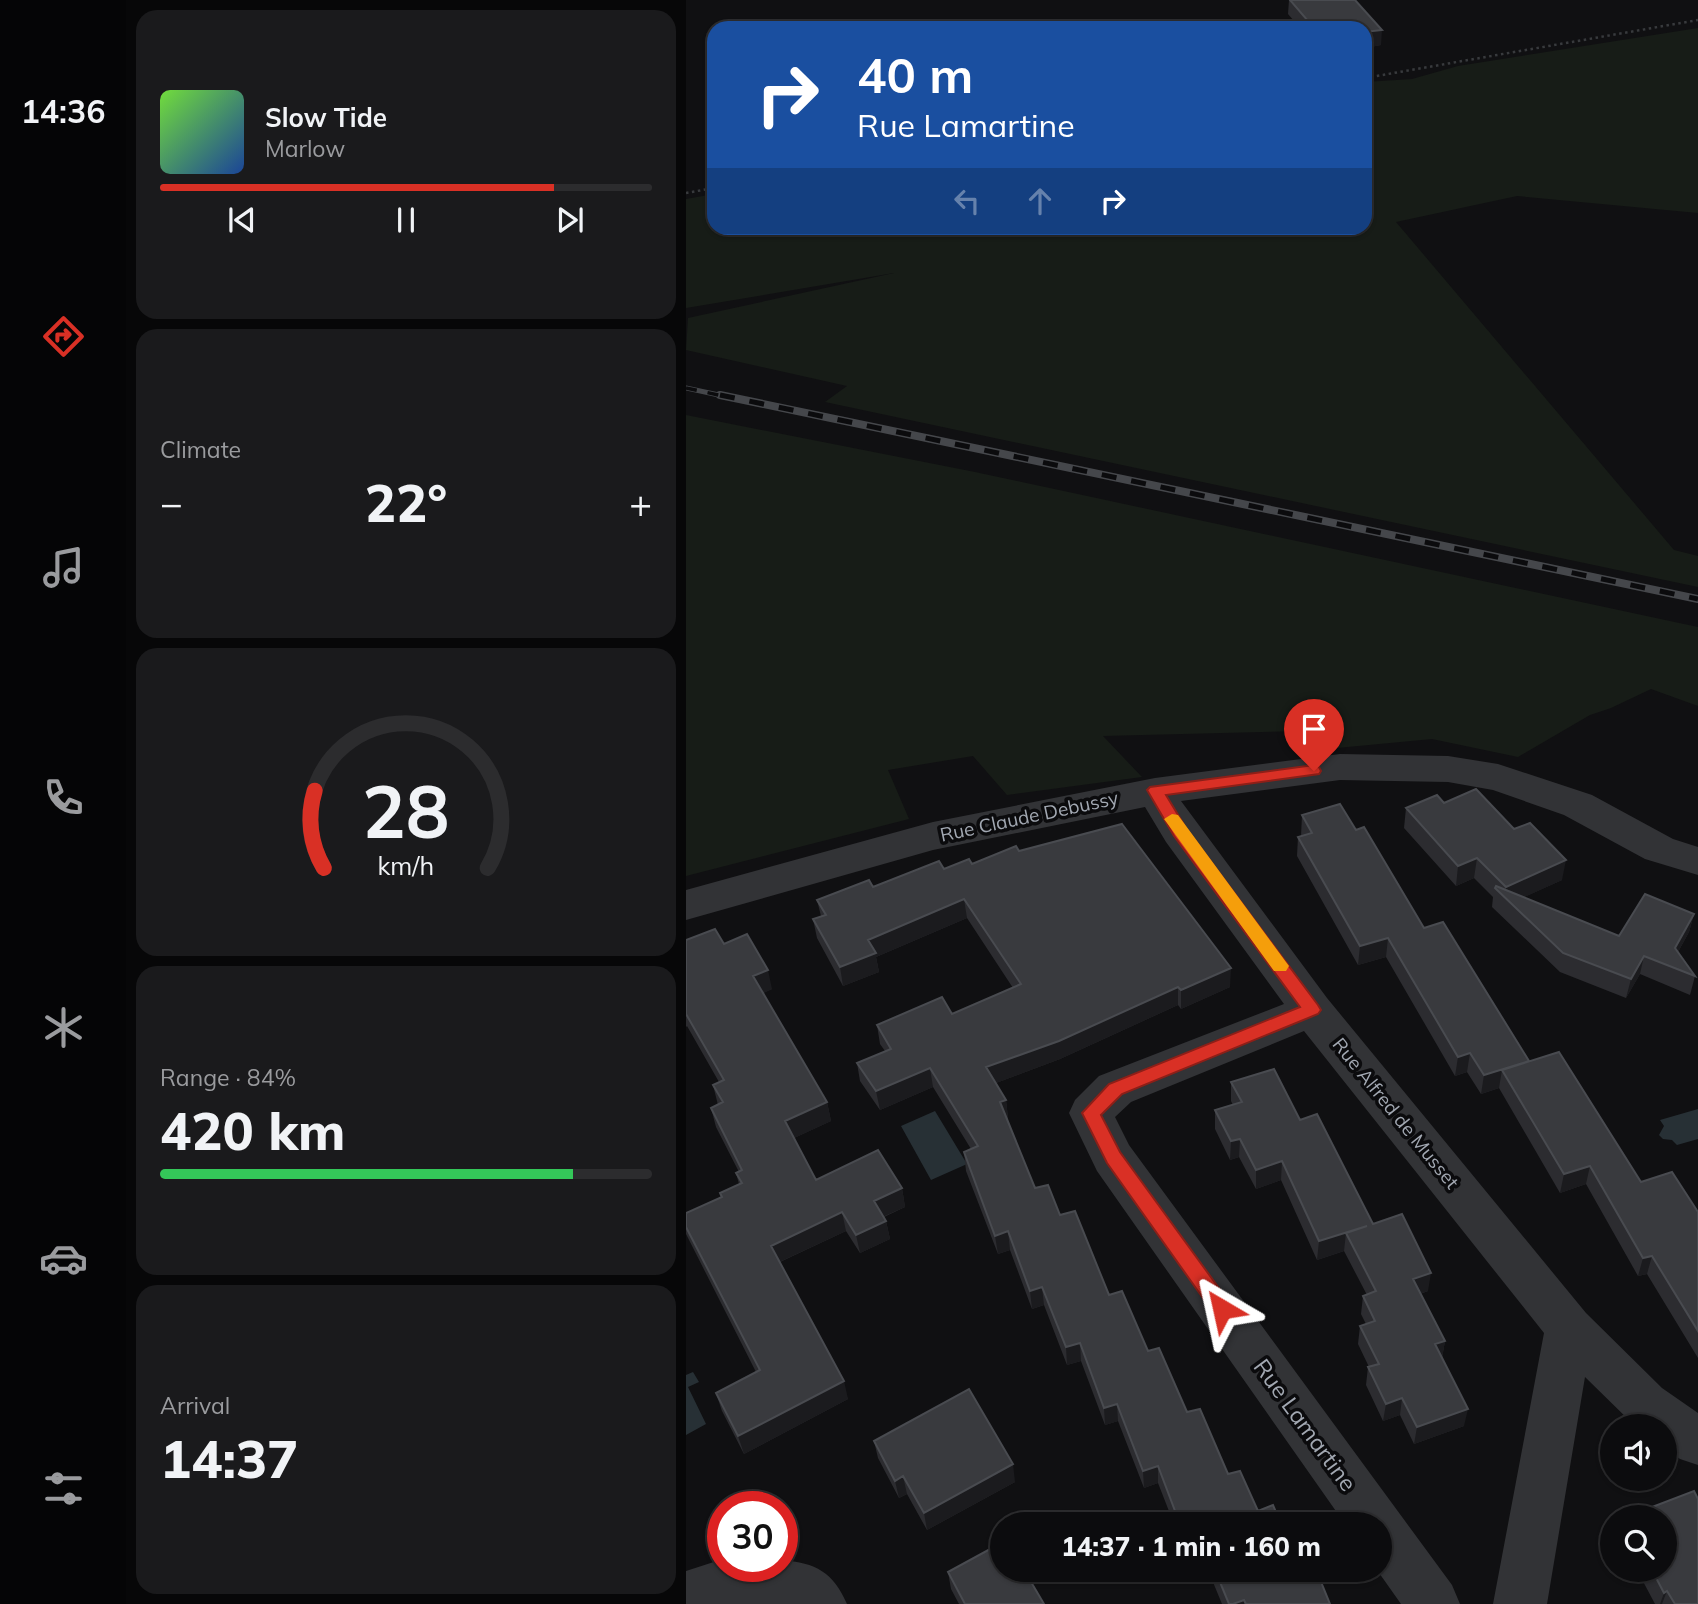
<!DOCTYPE html>
<html lang="en">
<head>
<meta charset="utf-8">
<style>
	body { margin:0; font-family:Mulish,sans-serif; background:#1a1a1c; color:#f1f3f6; height:100vh; display:flex; flex-direction:column; font-size:26px; white-space:nowrap }
	* { box-sizing:border-box; margin:0 }
	p { font-size:23px; color:#9a9b9e }
	.icon { flex:none; width:38px; height:38px; fill:none; stroke:currentColor; stroke-width:2; stroke-linecap:round; stroke-linejoin:round }
	.map { position:relative; flex:1; overflow:hidden }
	.sheet { display:flex; flex-direction:column; gap:10px; padding:10px; background:#070708; width:560px }
	.sheet>* { flex:none }
	.top-card { position:absolute; left:21px; top:21px; width:665px; height:214px; border-radius:21px; box-shadow:0 2px 5px #0004,0 0 0 2px #2c2c2e; background:#1a4fa0; color:#fff; overflow:hidden }
	.fabs { position:absolute; left:914px; top:1414px; display:grid; gap:14px }
	.fabs a { display:grid; place-items:center; width:77px; height:77px; border-radius:50%; background:#0c0c0e; box-shadow:0 2px 5px #0004,0 0 0 2px #2c2c2e; font-size:35px }
	.speed { position:absolute; left:21px; top:1491px; display:flex; gap:14px; font-size:35px; font-weight:700; text-align:center }
	.speed>* { display:grid; place-content:center; width:91px; height:91px; border-radius:50%; background:#0c0c0e; box-shadow:0 2px 5px #0004,0 0 0 2px #2c2c2e; line-height:1 }
	.speed .limit { border:10px solid #d22; background:#fff; color:#111 }
	.pin { position:absolute; display:grid; place-items:center; width:60px; height:60px; color:#fff; margin:-72px -30px; border-radius:50% 50% 50% 0; rotate:-45deg; box-shadow:0 0 7px #0007 }
	.pin .icon { rotate:45deg }
	.me { position:absolute; width:77px; margin:-38px; rotate:324deg; stroke-linejoin:round; filter:drop-shadow(0 0 5px #0008) }
	.turn { display:flex; align-items:center; gap:24px; height:147px; padding:0 35px; font-size:32px }
	.turn .icon { width:91px; height:91px; stroke-width:2.5 }
	.turn b { display:block; font-size:49px; line-height:60px }
	.lanes { display:flex; align-items:center; height:66px; padding:0 35px; background:#0003; justify-content:center; gap:35px; direction:ltr }
	.lanes .off { opacity:.35 }
	.big { font-size:52px; font-weight:800; line-height:1.1 }
	.sheet .tile { flex:1; display:flex; flex-direction:column; justify-content:center; gap:10px; min-width:0; padding:0 24px; border-radius:21px; background:#1a1a1c }
	.sheet .dial { align-items:center; gap:0 }
	.dial svg { height:182px; overflow:visible; fill:none; stroke:#2c2c2e; stroke-width:7; stroke-linecap:round; text-anchor:middle }
	.dial text { fill:#f1f3f6; stroke:none }
	.song { display:flex; align-items:center; gap:21px }
	.cover { width:84px; height:84px; border-radius:10px; background:linear-gradient(135deg,hsl(100 70% 55%),hsl(220 70% 35%)) }
	.played { height:7px; border-radius:4px; background:linear-gradient(90deg,#d93025 80%,#2c2c2e 80%) }
	.keys { display:flex; justify-content:space-around; direction:ltr }
	.heat { display:flex; justify-content:space-between; align-items:center; font-size:38px; direction:ltr }
	.charge { height:10px; border-radius:5px; background:linear-gradient(90deg,#34c759 84%,#2c2c2e 0) }
	.trip { position:absolute; left:304px; top:1512px; width:402px; height:70px; border-radius:35px; background:#0c0c0e; box-shadow:0 2px 5px #0004,0 0 0 2px #2c2c2e; font-weight:800; line-height:70px; text-align:center }
	main { display:flex; flex:1; min-height:0 }
	.tabs { display:flex; flex-direction:column; width:126px; justify-content:space-around; align-items:center; background:#050506; color:#9a9b9e }
	.tabs .icon { width:49px; height:49px }
	.tabs .selected { color:#d93025 }
	.tabs b { font-size:32px; color:#f1f3f6 }
	.map>svg:first-child { display:block }
	.green { fill:#171c17 }
	.water { fill:#273035 }
	.lines { fill:none; stroke-linecap:round; stroke-linejoin:round }
	.path { stroke:#383a3d; stroke-width:2.5; stroke-dasharray:2.5 3.5; stroke-linecap:butt }
	.minor { fill:#323336; fill-rule:evenodd }
	.rail-far1-casing { stroke:#45474b; stroke-width:5 }
	.rail-casing { stroke:#45474b; stroke-width:8 }
	.rail-far1 { stroke:#0b0b0d; stroke-width:3.5; stroke-dasharray:11; stroke-linecap:butt }
	.rail { stroke:#0b0b0d; stroke-width:5; stroke-dasharray:15; stroke-linecap:butt }
	.wall { fill:#2c2c30 }
	.shaded-wall { fill:#1b1b1e }
	.building { fill:#393a3e; stroke:#494b50; stroke-width:2 }
	.route { fill:#d93025; stroke:#8d1f18; stroke-width:2 }
	.slow { fill:#f59e0b }
	.labels { text-anchor:middle; stroke-width:7; stroke-linejoin:round; paint-order:stroke }
	.street-label { font-size:19px; fill:#a2a8b2; stroke:#0b0b0d }
	.near-street-label { font-size:23px; fill:#a2a8b2; stroke:#0b0b0d }
</style>
</head>
<body>
<main>
<nav class="tabs">
<b>14:36</b>
<svg class="icon selected" aria-label="directions" viewBox="0 0 24 24"><path d="M12 3l9 9-9 9-9-9zM9 14v-3h6M13 9l2 2-2 2"/></svg>
<svg class="icon" aria-label="music" viewBox="0 0 24 24"><path d="M9 18V5l10-2v13"/><circle cx="6" cy="18" r="3"/><circle cx="16" cy="16" r="3"/></svg>
<svg class="icon" aria-label="phone" viewBox="0 0 24 24"><path d="M5 4h4l2 5-3 2q2 4 5 5l2-3 5 2v4C11 20 4 13 5 4z"/></svg>
<svg class="icon" aria-label="climate" viewBox="0 0 24 24"><path d="M12 3v18M4 7l16 10M4 17L20 7"/></svg>
<svg class="icon" aria-label="car" viewBox="0 0 24 24"><path d="M5 17H2v-5l4-1 3-4h7l3 4 3 1v5h-3M9 17h6M6 11h13"/><circle cx="7" cy="17" r="2"/><circle cx="17" cy="17" r="2"/></svg>
<svg class="icon" aria-label="filters" viewBox="0 0 24 24"><path d="M4 7h16M4 17h16"/><circle cx="9" cy="7" r="2"/><circle cx="15" cy="17" r="2"/></svg>
</nav>
<section class="sheet">
<div class="tile">
<div class="song"><i class="cover"></i><div><b>Slow Tide</b><p>Marlow</p></div></div>
<div class="played"></div>
<div class="keys"><svg class="icon" aria-label="previous" viewBox="0 0 24 24"><path d="M18 5L8 12l10 7zM5 5v14"/></svg><svg class="icon" aria-label="pause" viewBox="0 0 24 24"><path d="M8 5v14M16 5v14"/></svg><svg class="icon" aria-label="next" viewBox="0 0 24 24"><path d="M6 5l10 7-10 7zM19 5v14"/></svg></div>
</div>
<div class="tile"><p>Climate</p>
<div class="heat"><a>−</a><b class="big">22°</b><a>+</a></div>
</div>
<div class="tile dial"><svg viewBox="0 0 100 80">
<path d="M14 69A42 42 0 1 1 86 69"/>
<path d="M14 69A42 42 0 0 1 10 35" stroke="#d93025"/>
<text x="50" y="56" font-size="32" font-weight="700">28</text>
<text x="50" y="72" font-size="11">km/h</text>
</svg></div>
<div class="tile"><p>Range · 84%</p><b class="big">420 km</b><div class="charge"></div></div>
<div class="tile"><p>Arrival</p><b class="big">14:37</b></div>
</section>
<div class="map">
<svg width="1012" height="1604" viewBox="0 0 1012 1604">
	<rect width="100%" height="100%" fill="#101012"/>
	<path class="green" d="M1012 28V213L831 196 710 222 988 550 1012 556V587L139 402 161 386 0 350 2 318 208 273 0 308V199L28 194V228H679V82L726 79 772 66Z
		M0 415 289 472 1012 627V706L965 689 925 708 904 715 832 757 746 739 630 750 617 731 417 736 456 777 321 795 287 756 202 770 223 819 0 876Z"/>
	<path class="water" d="M1012 1109V1139L991 1145 986 1140 977 1139 973 1135 978 1126 974 1120Z
		M249 1111 281 1164 245 1180 215 1126Z
		M7 1372 13 1382 2 1387 20 1424 0 1435V1375Z"/>
	<g class="lines">
		<path class="path" d="M679 78 1012 20
			M0 193 28 188"/>
		<path class="minor" d="M654 754 762 756 812 764 906 795 987 839 1012 847V875L959 859 878 815 807 790 762 782 654 780 495 801 641 998 900 1313 976 1388 1012 1413V1465L994 1459 978 1447V1426H949L899 1377 861 1604H807L858 1333 618 1031 445 1102 429 1117 443 1145 766 1585 774 1604H715L691 1570H695V1524H659L411 1171 383 1113 389 1100 413 1076 598 1004 480 842 459 807 247 850 0 920V890L247 822 469 778Z
			M37 1559V1566H96V1560C130 1563 147 1572 161 1604H0V1571Z"/>
		<g class="rail-far1-casing">
			<path id="rail-far1" d="M0 388 42 397"/>
		</g>
		<g class="rail-casing">
			<path id="rail" d="M34 395 1012 599"/>
		</g>
		<use href="#rail-far1" class="rail-far1"/>
		<use href="#rail" class="rail"/>
	</g>
	<path class="wall" d="M603 0H669L695 45 679 48V28H614L602 14Z
		M758 803 876 880 838 897 933 936 1008 914 1003 932 992 952 1009 976 1004 995 954 974 940 998 874 972 806 907 807 897 788 878 770 886 718 828 720 808Z
		M616 815 670 830 738 928 843 1061 955 1182 1012 1212V1358L961 1274 952 1276 900 1184 874 1193 813 1088 795 1094 781 1072 769 1076 700 957 672 965 611 856 612 837 615 836Z
		M333 851 544 987 495 1009 492 1005 374 1059 310 1083 320 1100 322 1118 321 1119 349 1188 374 1215 423 1295 462 1351 542 1474 572 1511 595 1524H488L472 1483 458 1488 432 1421 419 1425 395 1361 381 1365 358 1305 346 1309 324 1250 312 1254 280 1171 278 1152 285 1149 247 1087 194 1110 174 1081 171 1063 199 1051 194 1044 191 1025 266 1014 327 988 281 918 190 957 193 972 157 986 131 938 127 919 135 916 131 900 286 864Z
		M0 940 86 989 77 993 141 1102 145 1121 108 1138 130 1180 216 1188 219 1207 198 1217 200 1221 204 1239 174 1253 160 1231 94 1262 162 1399 58 1454 36 1411 30 1393 70 1372 0 1234V1213L35 1197 34 1193 53 1184 50 1173 53 1172 30 1127 25 1108 32 1105 27 1085 33 1082 1 1026 0 1027Z
		M545 1082 614 1120 687 1224 742 1291 734 1294 759 1341 756 1358 778 1426 728 1444 714 1415 697 1421 680 1385 682 1367H683L672 1344 674 1326 680 1324 675 1314 677 1296 681 1295 658 1251 631 1260 595 1180 570 1189 553 1157 544 1160 529 1129V1110L547 1105 545 1101Z
		M188 1441 329 1482 241 1530 221 1494 213 1498 192 1458Z
		M522 1570H615L618 1577 644 1604H536Z
		M951 1570H978L1012 1604H969Z
		M262 1572 358 1604H273L265 1589Z"/>
	<path class="shaded-wall" d="M696 30 695 45 679 48V32Z
		M791 858 788 878 770 886 772 866Z
		M880 860 876 880 825 903 819 897 820 887Z
		M278 899 281 918 190 957 193 972 157 986 154 967 182 940Z
		M1008 914 1003 932 984 966 989 948Z
		M702 938 700 957 672 965 674 946Z
		M958 956 954 974 940 998 945 979Z
		M545 968 544 987 495 1009V990Z
		M82 970 86 989 72 996 67 976Z
		M492 987V1005L374 1059 302 1086 300 1067Z
		M784 1053 781 1072 769 1076 772 1057Z
		M843 1061 816 1070 813 1088 795 1094 798 1075Z
		M244 1068 247 1087 194 1110 190 1091Z
		M320 1100 322 1118 316 1121 314 1102Z
		M141 1102 145 1121 104 1140 99 1121Z
		M554 1139 553 1157 544 1160 545 1141Z
		M596 1161 595 1180 570 1189V1170Z
		M904 1166 900 1184 874 1193 878 1174Z
		M216 1188 219 1207 192 1219 188 1201Z
		M156 1212 160 1231 89 1264 85 1246Z
		M200 1221 204 1239 174 1253 170 1235Z
		M681 1226 660 1233 658 1251 631 1260 633 1241Z
		M322 1231 324 1250 312 1254 309 1236Z
		M966 1256 961 1274 952 1276 957 1258Z
		M745 1273 742 1291 724 1297 727 1279Z
		M356 1287 358 1305 346 1309 344 1291Z
		M759 1341 756 1358 749 1344Z
		M394 1343 395 1361 381 1365 380 1347Z
		M158 1381 162 1399 58 1454 52 1436Z
		M716 1398 714 1415 697 1421 700 1404Z
		M431 1404 432 1421 419 1425 418 1408Z
		M782 1409 778 1426 728 1444 731 1427Z
		M327 1464 329 1482 241 1530 238 1513Z
		M472 1466V1483L458 1488 457 1471Z
		M217 1476 221 1494 213 1498 209 1481Z
		M981 1591 976 1604H974L978 1593Z
		M558 1600V1604H547Z"/>
	<path class="building" d="M604 0H669L696 30 679 32V28H628Z
		M790 789 828 829 844 823 880 860 820 887 791 858 772 866 720 808 751 795 758 803Z
		M654 804 670 830 678 827 738 928 757 922 843 1061 798 1075 784 1053 772 1057 702 938 674 946 612 837 626 833 616 815Z
		M436 824 545 968 495 990 492 987 373 1041 300 1067 320 1100 314 1102 349 1188 362 1185 374 1215 389 1211 423 1295 436 1291 462 1351 473 1348 501 1412 514 1409 542 1474 554 1471 572 1511 587 1505 595 1524H494L472 1466 457 1471 431 1404 418 1408 394 1343 380 1347 356 1287 344 1291 322 1231 309 1236 278 1152 292 1146 244 1068 190 1091 171 1063 205 1049 191 1025 256 997 266 1014 335 984 278 899 182 940 190 953 154 967 127 919 140 915 131 900 183 880 187 887 253 861 258 869 283 859 286 864 330 846 333 851Z
		M810 886 933 936 959 894 1008 914 989 948 1009 976 958 956 945 979 877 953 809 888Z
		M29 929 38 944 61 934 82 970 67 976 141 1102 99 1121 130 1180 192 1150 216 1188 188 1201 200 1221 170 1235 156 1212 85 1246 158 1381 52 1436 30 1393 74 1370 0 1227V1213L36 1197 34 1193 56 1183 50 1173 56 1170 25 1108 37 1102 27 1085 38 1080 0 1014V940Z
		M873 1052 955 1182 986 1172 1012 1212V1331L966 1256 957 1258 904 1166 878 1174 816 1070Z
		M588 1069 614 1120 631 1114 687 1224 716 1214 745 1273 727 1279 759 1341 749 1344 782 1409 731 1427 716 1398 700 1404 682 1367 693 1364 674 1326 689 1321 677 1296 690 1291 660 1233 681 1226 633 1241 596 1161 570 1170 554 1139 545 1141 529 1110 556 1102 545 1082Z
		M283 1389 327 1464 238 1513 217 1476 209 1481 188 1441Z
		M1008 1491 1012 1499V1604H989L981 1591 978 1593 966 1570H978V1517H940Z
		M317 1542V1570H338L358 1604H279L262 1572Z
		M529 1570H615L618 1577 631 1572 644 1604H560L558 1600 547 1604H543Z"/>
	<path class="route" d="M628 765 633 767 635 771 633 774 480 795 500 828 632 1005 635 1010 632 1014 436 1094 415 1115 434 1152 543 1302 546 1309 543 1315 536 1317 529 1315 421 1163 396 1113 423 1084 614 1007 488 836 461 790 464 787Z"/>
	<path class="slow" d="M486 814 492 815 600 962 603 966 600 971H588L481 823 478 819Z"/>
	<g class="labels">
		<g class="street-label">
			<text transform="translate(343 816) rotate(-12)" y="7">Rue Claude Debussy</text>
			<text transform="translate(710 1113) rotate(51)" y="7">Rue Alfred de Musset</text>
		</g>
		<g class="near-street-label">
			<text transform="translate(619 1425) rotate(54)" y="8">Rue Lamartine</text>
		</g>
	</g>
</svg>
<div class="fabs">
<a><svg class="icon" aria-label="sound" viewBox="0 0 24 24"><path d="M4 9h4l5-4v14l-5-4H4zM17 9q2 3 0 6"/></svg></a>
<a><svg class="icon" aria-label="search" viewBox="0 0 24 24"><circle cx="10" cy="10" r="6"/><path d="M15 15l6 6"/></svg></a>
</div>
<div class="speed"><div class="limit">30</div></div>
<div class="pin" style="left:628px;top:771px;background:#d93025"><svg class="icon" aria-label="arrive" viewBox="0 0 24 24"><path d="M6 21V4h12l-3 4 3 4H6"/></svg></div>
<svg class="me" style="left:536px;top:1309px" viewBox="-20 -20 40 40"><path d="M0-17L14 15 0 8-14 15z" fill="#d93025" stroke="#fff" stroke-width="4"/></svg>
<div class="trip">14:37 · 1 min · 160 m</div>
<div class="top-card">
<div class="turn"><svg class="icon" aria-label="right" viewBox="0 0 24 24"><path d="M7 20v-9h11M14 6l5 5-5 5"/></svg><div><b>40 m</b>Rue Lamartine</div></div>
<div class="lanes"><svg class="icon off" aria-label="left" viewBox="0 0 24 24"><path d="M17 20v-9H6M10 6l-5 5 5 5"/></svg><svg class="icon off" aria-label="ahead" viewBox="0 0 24 24"><path d="M12 20V5M6 11l6-6 6 6"/></svg><svg class="icon" aria-label="right" viewBox="0 0 24 24"><path d="M7 20v-9h11M14 6l5 5-5 5"/></svg></div>
</div>
</div>
</main>
</body>
</html>
